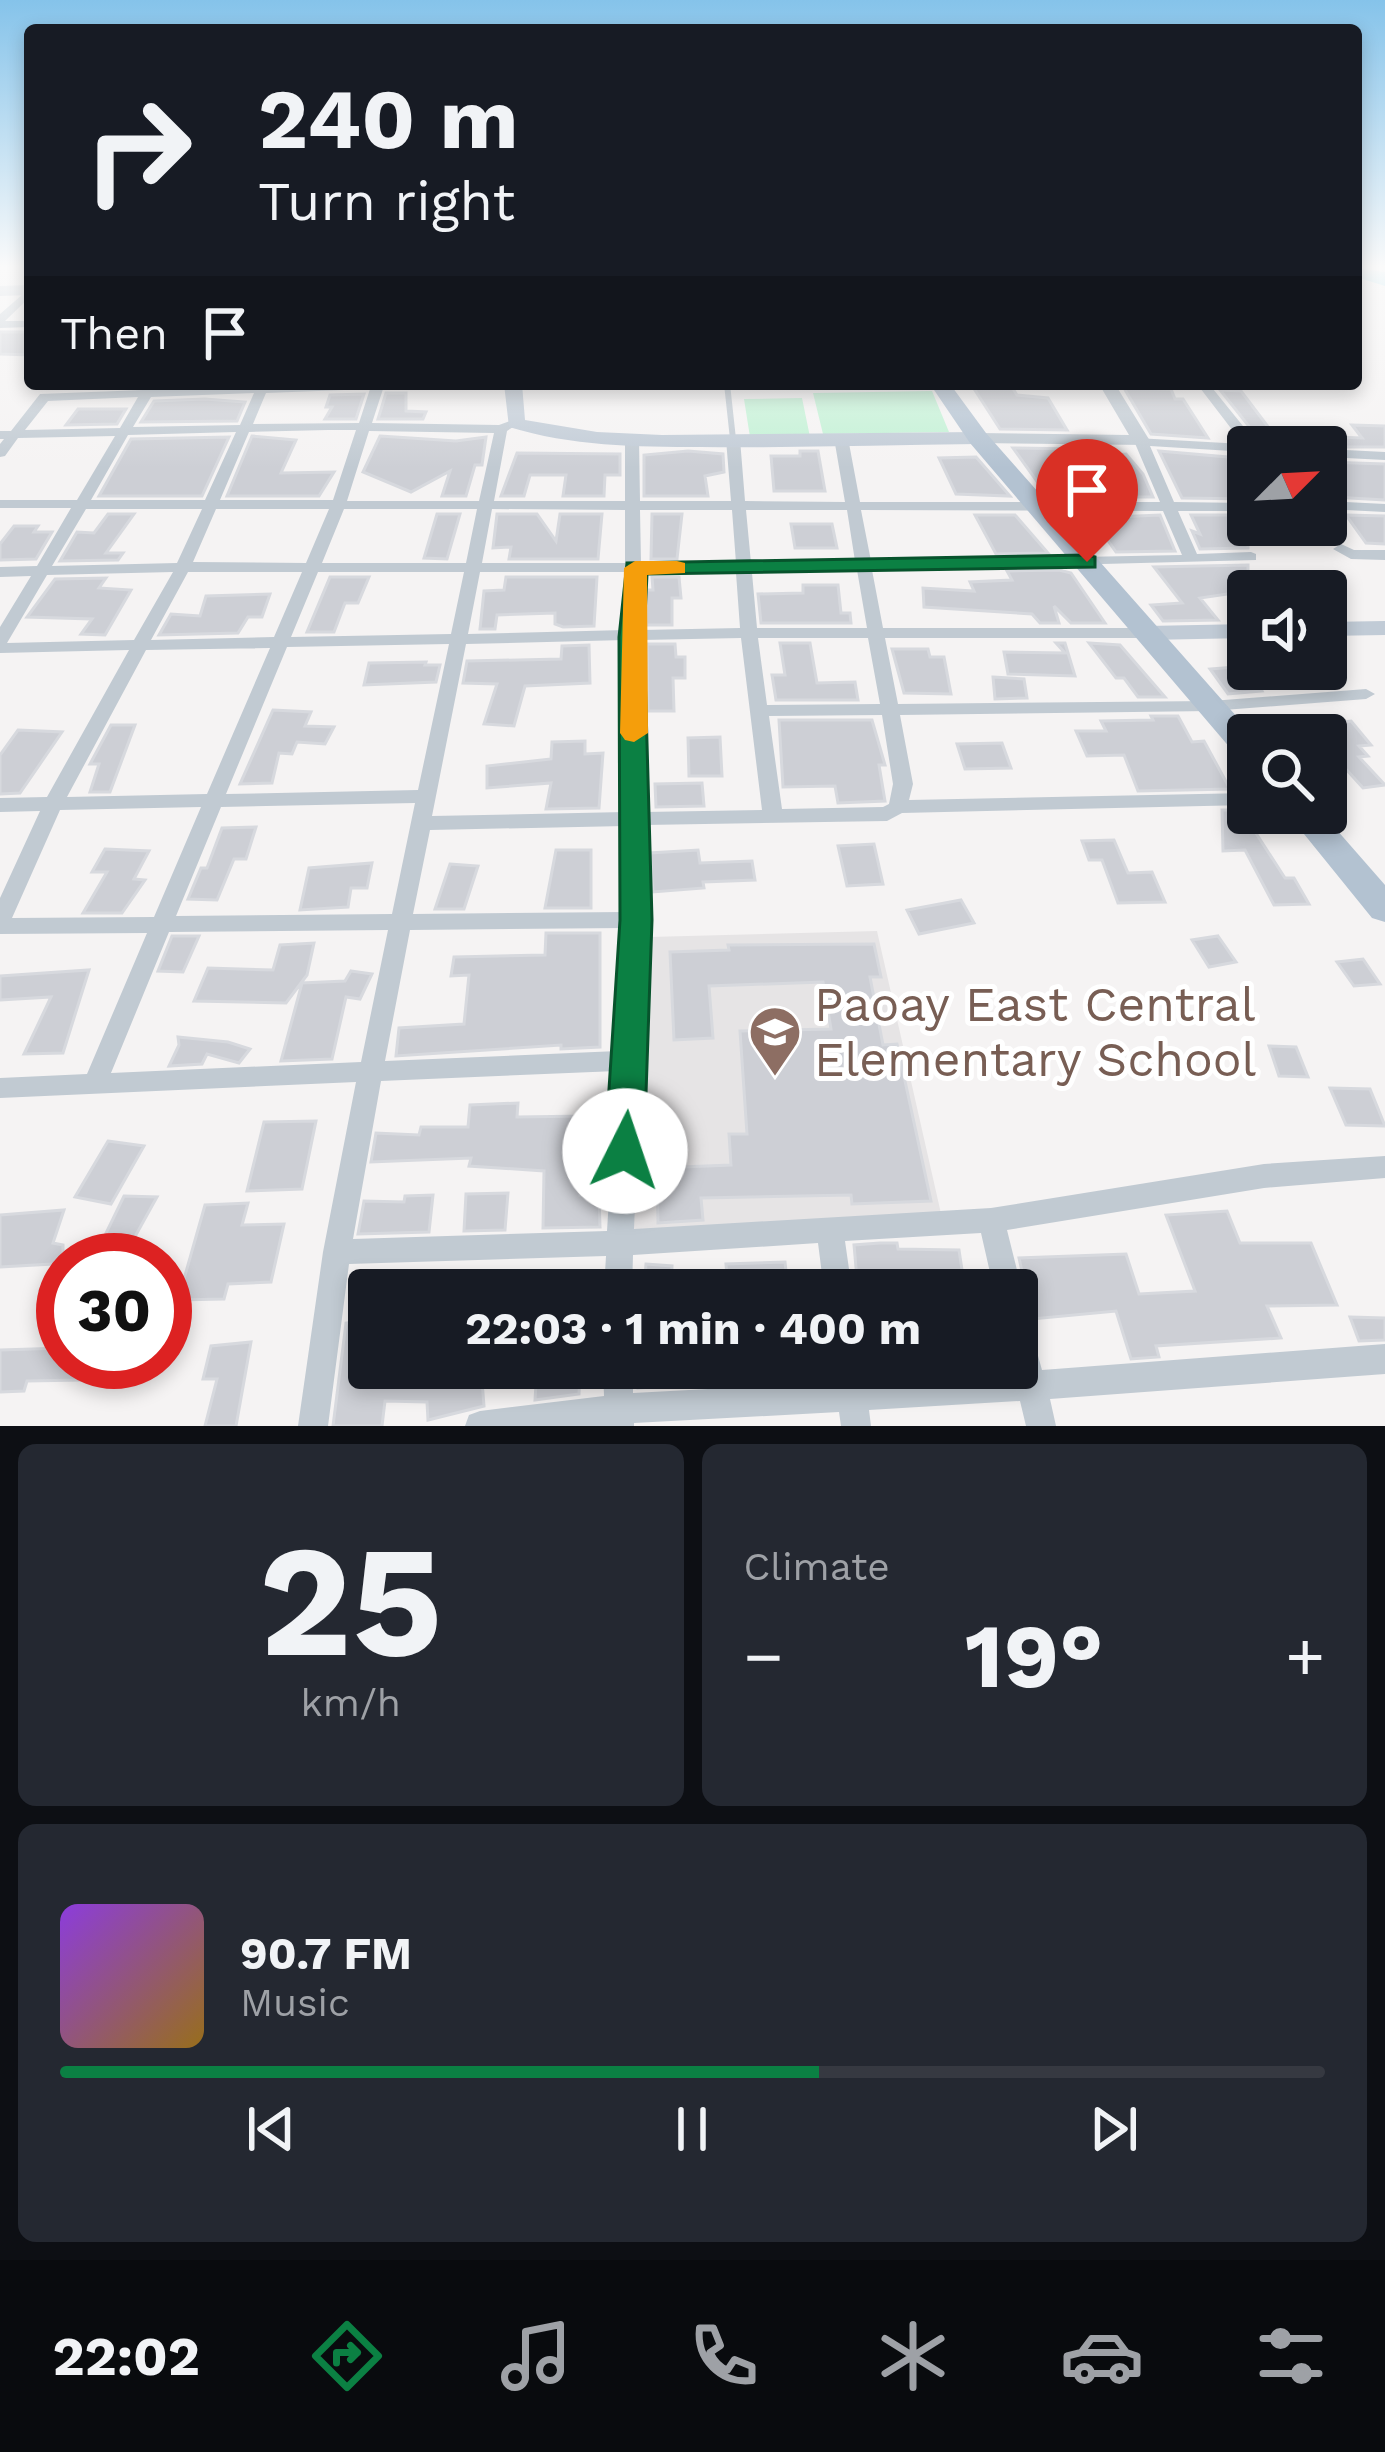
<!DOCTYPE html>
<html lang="en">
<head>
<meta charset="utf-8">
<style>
	body { margin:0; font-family:"Work Sans",sans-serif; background:#242831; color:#f1f3f6; height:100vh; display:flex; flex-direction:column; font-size:45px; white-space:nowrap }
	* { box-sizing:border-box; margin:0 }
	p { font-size:39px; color:#9ea1a6 }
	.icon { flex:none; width:66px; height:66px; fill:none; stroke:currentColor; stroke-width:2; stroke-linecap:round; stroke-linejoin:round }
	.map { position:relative; height:1426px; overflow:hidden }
	.panel { display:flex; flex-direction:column; gap:18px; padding:18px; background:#0d0f14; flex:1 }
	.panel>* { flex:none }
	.top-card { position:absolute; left:24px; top:24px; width:1338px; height:366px; border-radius:12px; box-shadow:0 6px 18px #0003; background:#171b24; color:#f1f3f6; overflow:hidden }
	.needle { width:78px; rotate:66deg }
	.fabs { position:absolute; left:1227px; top:426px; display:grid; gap:24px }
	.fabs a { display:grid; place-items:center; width:120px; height:120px; border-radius:12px; background:#171b24; box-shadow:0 6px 18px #0003; font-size:60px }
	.speed { position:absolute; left:36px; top:1233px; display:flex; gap:24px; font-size:60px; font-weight:700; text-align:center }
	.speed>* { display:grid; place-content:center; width:156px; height:156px; border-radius:50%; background:#171b24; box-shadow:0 6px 18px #0003; line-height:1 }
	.speed .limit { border:18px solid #d22; background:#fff; color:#111 }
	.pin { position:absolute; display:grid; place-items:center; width:102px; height:102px; color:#fff; margin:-123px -51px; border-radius:50% 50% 50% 0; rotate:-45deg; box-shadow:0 0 12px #0007 }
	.pin .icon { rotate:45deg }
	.me { position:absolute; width:132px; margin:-66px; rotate:4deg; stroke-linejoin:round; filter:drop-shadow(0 0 9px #0008) }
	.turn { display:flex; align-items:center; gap:42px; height:252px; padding:0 36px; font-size:54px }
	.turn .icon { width:156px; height:156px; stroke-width:2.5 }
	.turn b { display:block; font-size:84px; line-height:102px }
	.then { display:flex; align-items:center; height:114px; padding:0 36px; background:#0003; gap:24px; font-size:45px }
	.big { font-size:90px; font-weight:700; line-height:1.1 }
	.panel .card { flex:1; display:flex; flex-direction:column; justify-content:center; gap:18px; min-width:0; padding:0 42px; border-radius:18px; background:#242831 }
	.panel .dial { align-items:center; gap:0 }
	.dial b { font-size:156px; line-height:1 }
	.song { display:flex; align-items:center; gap:36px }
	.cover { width:144px; height:144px; border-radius:18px; background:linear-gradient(135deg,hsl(270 70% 55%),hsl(40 70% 35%)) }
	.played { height:12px; border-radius:6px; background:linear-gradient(90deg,#0b8043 60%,#363941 60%) }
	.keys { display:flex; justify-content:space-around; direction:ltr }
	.heat { display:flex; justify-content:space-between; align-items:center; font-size:66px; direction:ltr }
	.panel .tiles { flex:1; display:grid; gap:18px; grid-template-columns:1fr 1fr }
	.card:last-child { grid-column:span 2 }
	.trip { position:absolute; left:348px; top:1269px; width:690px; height:120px; border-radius:12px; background:#171b24; box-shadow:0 6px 18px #0003; font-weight:700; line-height:120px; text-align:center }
	.tab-bar { display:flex; height:192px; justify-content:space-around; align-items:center; background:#090b0e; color:#9ea1a6 }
	.tab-bar .icon { width:84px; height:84px }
	.tab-bar .current { color:#0b8043 }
	.tab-bar b { font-size:54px; color:#f1f3f6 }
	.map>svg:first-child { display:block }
	.education { fill:#e6e4e5 }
	.green { fill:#c3f1d5 }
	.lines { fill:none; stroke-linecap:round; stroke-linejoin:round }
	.river { fill:#90daee; fill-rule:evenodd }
	.building { fill:#cdcfd5; stroke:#d7d9de; stroke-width:3 }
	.service { stroke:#c1cad2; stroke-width:6 }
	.minor { fill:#c1cad2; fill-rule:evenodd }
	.tertiary { fill:#c1cad2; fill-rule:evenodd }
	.secondary { fill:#c1cbd6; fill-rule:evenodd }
	.primary { fill:#b3c2d1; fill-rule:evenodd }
	.route { fill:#0b8043; stroke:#07532c; stroke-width:3 }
	.slow { fill:#f59e0b }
	.labels { text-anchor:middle; stroke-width:10; stroke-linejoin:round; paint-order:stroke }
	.near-education-label { font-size:48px; fill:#785e54; stroke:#fff; text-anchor:start }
</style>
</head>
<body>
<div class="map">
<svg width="1385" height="1426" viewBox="0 0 1385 1426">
	<rect width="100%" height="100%" fill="#f5f3f3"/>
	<path class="education" d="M877 931 942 1218 630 1234 649 937Z"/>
	<path class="green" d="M932 391 949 432 823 434 813 393Z
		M802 398 810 437H750L744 399Z"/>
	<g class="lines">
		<path class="river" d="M1356 268 1385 272V286L1356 277Z"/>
	</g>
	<path class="building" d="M0 332H30V355L0 354Z
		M971 384H1010L1017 395 1048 398 1067 430 1000 429Z
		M1124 388 1171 389 1175 399H1183L1208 438 1151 434Z
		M1220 390 1241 391 1281 444H1263Z
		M386 393H406V411L426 412 423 419H378Z
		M364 394 356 419H325L332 407H326L330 395Z
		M205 399 245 402 237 421 141 422 154 401Z
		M78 409H126L117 424 66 425Z
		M1352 425 1385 426V447H1316L1309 436 1362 438Z
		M252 436 296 440 281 473 334 472 319 496H227Z
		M380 436 456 441 486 437 482 465H475L466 496H442L450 471 411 492 363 472Z
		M229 437 202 496H99L131 439Z
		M1013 448 1079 449 1093 472 1053 474 1067 493 1046 494Z
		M688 451 723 454 724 472 705 476 708 496H644V455Z
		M800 451H818L825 491H774L771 456H800Z
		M1159 451 1239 458 1248 499 1182 498Z
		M517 453 620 454V475H605L604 496H563L566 475H530L524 496H501Z
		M1126 454 1143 474 1153 497H1114L1087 457Z
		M976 457 1010 496 956 494 939 458Z
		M1326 462 1385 464V500L1333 497Z
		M108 514H134L106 553H123L118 560 60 561 77 532 94 533Z
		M437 514H460L447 559 424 558Z
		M497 514H537L556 541 560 514H602L598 559H509L511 547 493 548Z
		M652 514H682L677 559H651Z
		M975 515H1015L1048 553 996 554Z
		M1160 515 1175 551 1116 552 1092 518Z
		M1191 515H1248V548L1200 549 1192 531 1200 534Z
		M1346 515 1385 516V544L1366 543Z
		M791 524H832L837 548H795Z
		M14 526H38L34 532H52L36 559 0 560V544Z
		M1248 565V591L1200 598 1218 620 1163 621 1151 605 1182 603 1154 567Z
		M1059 570 1071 573 1105 623H1071L1054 606 1059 623H1040L1032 614 924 607 923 588 974 591 970 582 1012 580 1007 571Z
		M330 577H369L358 603H345L334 632H307Z
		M506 577H597L594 626 563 627 555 624V613L497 615 495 629H480L484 591 504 590Z
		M652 577H679L681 598H672V625H646V590H653Z
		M106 578 99 588 131 590 105 635 81 634 92 619 27 617 55 579Z
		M803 585H838L841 613H850L851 623H761L758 594 803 593Z
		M270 594 262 617H248L238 633 159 635 171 614 200 616 206 596Z
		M780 643H810L817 683 855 682 858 700H776L772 675H785Z
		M1056 643H1065L1075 676 1008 674 1004 652 1065 653Z
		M1089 643 1120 645 1165 697H1138L1124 678H1116Z
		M647 644H675L676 657H685V678H673L674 711H648Z
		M589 645 590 683 525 686 514 726 484 724 497 684 463 683 467 661 561 659 562 646Z
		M892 649H928L930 657H944L951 694 904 693Z
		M426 662 425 665H440L436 682 364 685 369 663Z
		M1248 666 1262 691 1228 694 1210 669Z
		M993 677 1024 679 1027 698 995 699Z
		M273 710 311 712 305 726 334 727 325 744 297 742 292 754 279 753 272 783 240 784Z
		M1151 716H1178L1192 742 1204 741 1230 789 1138 791 1124 755 1087 756 1076 731H1106L1101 721 1153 720Z
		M779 720H872L885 765H879L885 801 838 803 835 786 783 787Z
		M1351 721 1371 745 1359 746 1368 756 1359 757 1385 785 1363 788 1326 747V724Z
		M111 725H135L110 792H90L99 764H90Z
		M18 730 62 732 20 793 0 794V755Z
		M720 737 722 776H689L688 738Z
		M585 741V754L603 753 599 808 546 809 551 783 487 788V766L551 759 552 742Z
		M1002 743 1011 768 965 769 957 744Z
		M702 783 704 806 656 807 655 784Z
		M1222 810H1241L1285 878H1294L1309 904 1274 905 1245 850 1223 851Z
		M256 827 246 859H234L217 900 188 899 201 868H207L222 828Z
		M1114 840 1128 873 1152 872 1165 902 1118 903 1102 860H1089L1082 841Z
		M874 844 883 884 847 886 838 846Z
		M105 849 149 851 134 879 145 880 122 913H83L107 872H92Z
		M556 850H591V908H545Z
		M698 850 700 863 752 861 755 880 703 882 704 888 653 892 650 853Z
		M372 863 367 888H351L348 907 300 910 309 868Z
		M450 864 478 866 464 909H435Z
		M961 900 974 923 919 934 907 910Z
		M546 933H600V1047L561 1049V1045L396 1056 399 1028 464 1024 469 975 451 976 454 957 545 955Z
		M172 936H199L183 972 158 971Z
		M1218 936 1236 962 1209 967 1192 940Z
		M314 943 307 975 286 1003 194 1001 208 968 273 970 280 945Z
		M874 944 881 977H870L883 1045 897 1044 931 1201 852 1204 851 1195 701 1198 703 1220 658 1223 657 1168 731 1165 729 1134H747L740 1031 831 1029 823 982 709 986 713 1038 674 1040 670 952 729 950 728 945Z
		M1363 959 1380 984 1354 986 1337 962Z
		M89 970 63 1053 24 1054 51 997 0 1000V976Z
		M351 971 372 974 360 999 346 997 332 1059 281 1061 302 983 345 981Z
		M178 1037 228 1042 250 1049 239 1063 207 1054 202 1064 169 1066 179 1045Z
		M1269 1046 1296 1047 1308 1077 1279 1076Z
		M1330 1088 1370 1089 1385 1126 1346 1125Z
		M518 1103 517 1117 585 1116 580 1195 599 1193 600 1227 543 1228 544 1171 469 1166 471 1158 371 1162 376 1133 419 1135 421 1127H468L470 1105Z
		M316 1121 302 1189 247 1191 264 1122Z
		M108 1141 144 1146 111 1204 75 1197Z
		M508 1193 505 1230 464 1231 466 1194Z
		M433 1195 429 1232 358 1234 364 1201 404 1202 405 1196Z
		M124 1196 157 1197 122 1260H93Z
		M248 1203 242 1225 284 1224 271 1282 228 1284 224 1299 178 1300 205 1205Z
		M64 1210 53 1243 63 1245V1293L40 1290 54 1264 0 1267V1215Z
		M1227 1211 1240 1243H1311L1337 1305 1267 1306 1281 1338 1156 1346 1159 1357 1131 1359 1116 1311 1032 1319 1022 1310 1026 1289 1019 1258 1126 1254 1139 1294 1195 1291 1166 1215Z
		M880 1243H897L898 1249 959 1250 965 1290H858L854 1245Z
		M785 1262 788 1290H728L726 1264Z
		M646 1264 672 1266 671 1290H644Z
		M1350 1317 1385 1318V1340L1359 1341Z
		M369 1320V1368H481L484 1406 428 1420 427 1402 385 1401 382 1426H333L346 1323Z
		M251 1342 236 1426H205L217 1379H203L211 1346Z
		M63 1348V1362H88L82 1380 27 1381 24 1391 0 1392V1350Z
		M537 1368H580L579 1394 535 1400Z
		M638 1368H800L802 1379 638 1388Z"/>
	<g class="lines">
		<path class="service" d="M727 384 733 439"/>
		<path class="minor" d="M30 288V297L5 321H30V327L0 328V314Z
			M150 384 155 389 258 384H414L408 388 383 389 372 423 499 425 510 421 516 425 507 431 494 501H625V438L632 434 639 438 640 501H731L726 439 733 435 740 439 745 501 845 502 834 438 841 434 848 438 860 502H1160L1134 441 1136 438 1243 444 1197 384H1209L1260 447H1248V452L1150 446 1174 502 1248 503V511H1178L1197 554 1251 552 1256 554V560L872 570 883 628H1147L1155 633 1147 638H885L898 704 1211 701 1366 689 1375 694 1366 699 1211 711 900 715 913 784 909 800 1248 793V805L902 813 887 821 645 825 647 920 634 1229 991 1208 1264 1164 1385 1156V1178L1264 1188 1007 1230 1022 1290 1017 1300V1290H994L981 1233 845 1241 852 1290H824L818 1243 633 1255 632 1290H604L606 1256 349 1264 328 1426H298L323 1252 356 1082 0 1098V1078L87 1074 147 933 0 934V898L40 811 0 812V798L47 797 129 650 0 653V627L31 576 0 577V567L37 566 71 508H0V500H77L115 436 18 438 5 456 0 457V444L4 439H0V431H11L40 394 143 390ZM370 389 359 423 253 424 266 393ZM254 393 240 425 133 427 151 397ZM138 397 120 428 25 430 48 401ZM328 430H356L333 500H220L249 432ZM369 431 494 433 479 501H347ZM236 432 205 500H91L128 435ZM86 509H202L177 563 52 566ZM216 509H329L306 563 193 562ZM344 509H477L466 563H322ZM492 509 625 510V563H482ZM640 510H732L736 563H641ZM746 510H847L855 561 751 563ZM861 510 1163 511 1182 555 871 561ZM857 570 867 628H757L752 573ZM173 572 134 640 7 643 47 575ZM188 572H302L274 637 151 640ZM318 572H464L451 634 291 637ZM480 572H625V630L468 634ZM641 572 736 573 740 628 642 630ZM741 638 762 810 645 812 642 640ZM758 638H868L880 704 767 705ZM625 640V812L432 816 466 644ZM449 644 418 790 226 794 287 647ZM270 648 207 794 67 797 146 650ZM882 715 893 784 889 804 883 807 782 809 769 716ZM415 803 392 914 176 916 221 807ZM201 807 154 917 12 918 60 810ZM625 826V912L413 914 430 830ZM625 928 618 1051 385 1061 410 930ZM388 930 361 1062 111 1073 169 932ZM617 1071 607 1231 353 1239 381 1081Z
			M1326 449 1385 452V460L1326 457Z
			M1326 501 1385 504V512L1326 509Z
			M1341 544 1354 550H1385V560L1351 559 1333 549Z
			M1017 1313 1027 1317 1042 1370 1385 1344V1374L1050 1399 1056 1426H1026L1020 1401 869 1410 871 1426H841L839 1412 634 1423V1426H465L469 1415 480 1411 604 1396 603 1368H633V1393L836 1382 834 1368H864L865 1380 1013 1372 1012 1368H1017Z"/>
		<path class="tertiary" d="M1099 384H1115L1150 441 1147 445 978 443 969 438 978 433 1129 435Z"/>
		<path class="secondary" d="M30 285V295L0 296V286Z
			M504 384H522L525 420 597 432 662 435 978 432 988 438 978 444C886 445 793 448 701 447 636 447 571 446 509 427Z
			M1385 621V635L1326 636V622Z
			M1248 624V638L1147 640 1135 633 1147 626Z"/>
		<path class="primary" d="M930 384H950L986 433 1253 735H1248V759L1237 756 970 443Z
			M1287 813H1322L1385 885V922L1372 918Z"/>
	</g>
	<linearGradient id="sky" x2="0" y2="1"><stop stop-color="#85c3ea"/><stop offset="0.57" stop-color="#fafafa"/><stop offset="1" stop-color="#fafafa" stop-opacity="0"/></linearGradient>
	<rect width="1385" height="468" fill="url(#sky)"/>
	<path class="route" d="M1087 555 1095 557V567L647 574 644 637 652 920 644 1151 639 1163 625 1168 611 1163 605 1151 620 920 619 637 627 563Z"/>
	<path class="slow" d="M677 561 685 563V573L647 575 648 733 634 742 625 740 620 733 624 568 635 561Z"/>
	<defs>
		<g id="school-pin" transform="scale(2.7)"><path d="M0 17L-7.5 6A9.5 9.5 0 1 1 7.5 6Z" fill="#8d6e63" stroke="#fff"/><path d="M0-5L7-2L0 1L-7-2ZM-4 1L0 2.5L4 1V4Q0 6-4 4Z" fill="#fff"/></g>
	</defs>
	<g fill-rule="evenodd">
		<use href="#school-pin" x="775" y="1032"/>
	</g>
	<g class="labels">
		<g class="near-education-label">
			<text x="814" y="1021">Paoay East Central<tspan x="814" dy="55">Elementary School</tspan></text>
		</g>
	</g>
</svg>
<div class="fabs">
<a><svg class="needle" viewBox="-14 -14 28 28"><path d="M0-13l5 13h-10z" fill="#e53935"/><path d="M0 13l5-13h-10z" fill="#9ea1a6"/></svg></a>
<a><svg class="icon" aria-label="sound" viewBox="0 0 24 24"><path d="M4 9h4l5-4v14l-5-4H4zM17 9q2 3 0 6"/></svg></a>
<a><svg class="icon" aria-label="search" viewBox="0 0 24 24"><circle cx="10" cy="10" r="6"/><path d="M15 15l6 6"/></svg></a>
</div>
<div class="speed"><div class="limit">30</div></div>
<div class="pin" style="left:1087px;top:562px;background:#d93025"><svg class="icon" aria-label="arrive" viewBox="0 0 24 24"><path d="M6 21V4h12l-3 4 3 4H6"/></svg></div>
<svg class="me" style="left:625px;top:1151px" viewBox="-20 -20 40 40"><circle r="19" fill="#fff"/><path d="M0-13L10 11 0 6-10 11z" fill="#0b8043"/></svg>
<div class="trip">22:03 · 1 min · 400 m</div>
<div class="top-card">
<div class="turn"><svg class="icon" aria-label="right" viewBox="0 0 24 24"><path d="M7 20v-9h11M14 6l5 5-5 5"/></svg><div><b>240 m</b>Turn right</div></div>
<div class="then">Then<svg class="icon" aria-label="arrive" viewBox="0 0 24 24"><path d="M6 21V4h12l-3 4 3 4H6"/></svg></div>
</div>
</div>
<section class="panel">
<div class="tiles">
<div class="card dial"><b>25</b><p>km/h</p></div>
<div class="card"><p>Climate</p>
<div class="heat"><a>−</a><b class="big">19°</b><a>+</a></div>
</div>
<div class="card">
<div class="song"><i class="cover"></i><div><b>90.7 FM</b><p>Music</p></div></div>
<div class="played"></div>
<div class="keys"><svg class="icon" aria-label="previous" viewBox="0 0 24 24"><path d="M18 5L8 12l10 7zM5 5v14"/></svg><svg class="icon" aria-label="pause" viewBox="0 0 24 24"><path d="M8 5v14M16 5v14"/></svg><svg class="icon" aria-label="next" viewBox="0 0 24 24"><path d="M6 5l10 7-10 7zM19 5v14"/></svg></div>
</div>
</div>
</section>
<nav class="tab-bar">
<b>22:02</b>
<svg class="icon current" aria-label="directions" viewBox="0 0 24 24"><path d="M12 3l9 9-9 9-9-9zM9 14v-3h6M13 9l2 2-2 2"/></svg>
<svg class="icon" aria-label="music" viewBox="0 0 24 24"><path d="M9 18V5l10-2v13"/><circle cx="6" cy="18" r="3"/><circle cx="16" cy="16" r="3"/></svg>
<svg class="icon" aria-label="phone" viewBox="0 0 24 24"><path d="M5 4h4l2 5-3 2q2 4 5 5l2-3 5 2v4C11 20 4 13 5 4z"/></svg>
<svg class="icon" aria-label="climate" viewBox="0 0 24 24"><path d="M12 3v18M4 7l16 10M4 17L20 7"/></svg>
<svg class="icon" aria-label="car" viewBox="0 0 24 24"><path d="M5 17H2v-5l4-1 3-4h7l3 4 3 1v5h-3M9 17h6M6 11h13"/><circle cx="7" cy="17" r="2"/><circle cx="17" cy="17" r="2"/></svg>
<svg class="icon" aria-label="filters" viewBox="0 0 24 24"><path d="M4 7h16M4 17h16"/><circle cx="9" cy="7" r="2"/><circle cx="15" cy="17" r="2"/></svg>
</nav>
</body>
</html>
